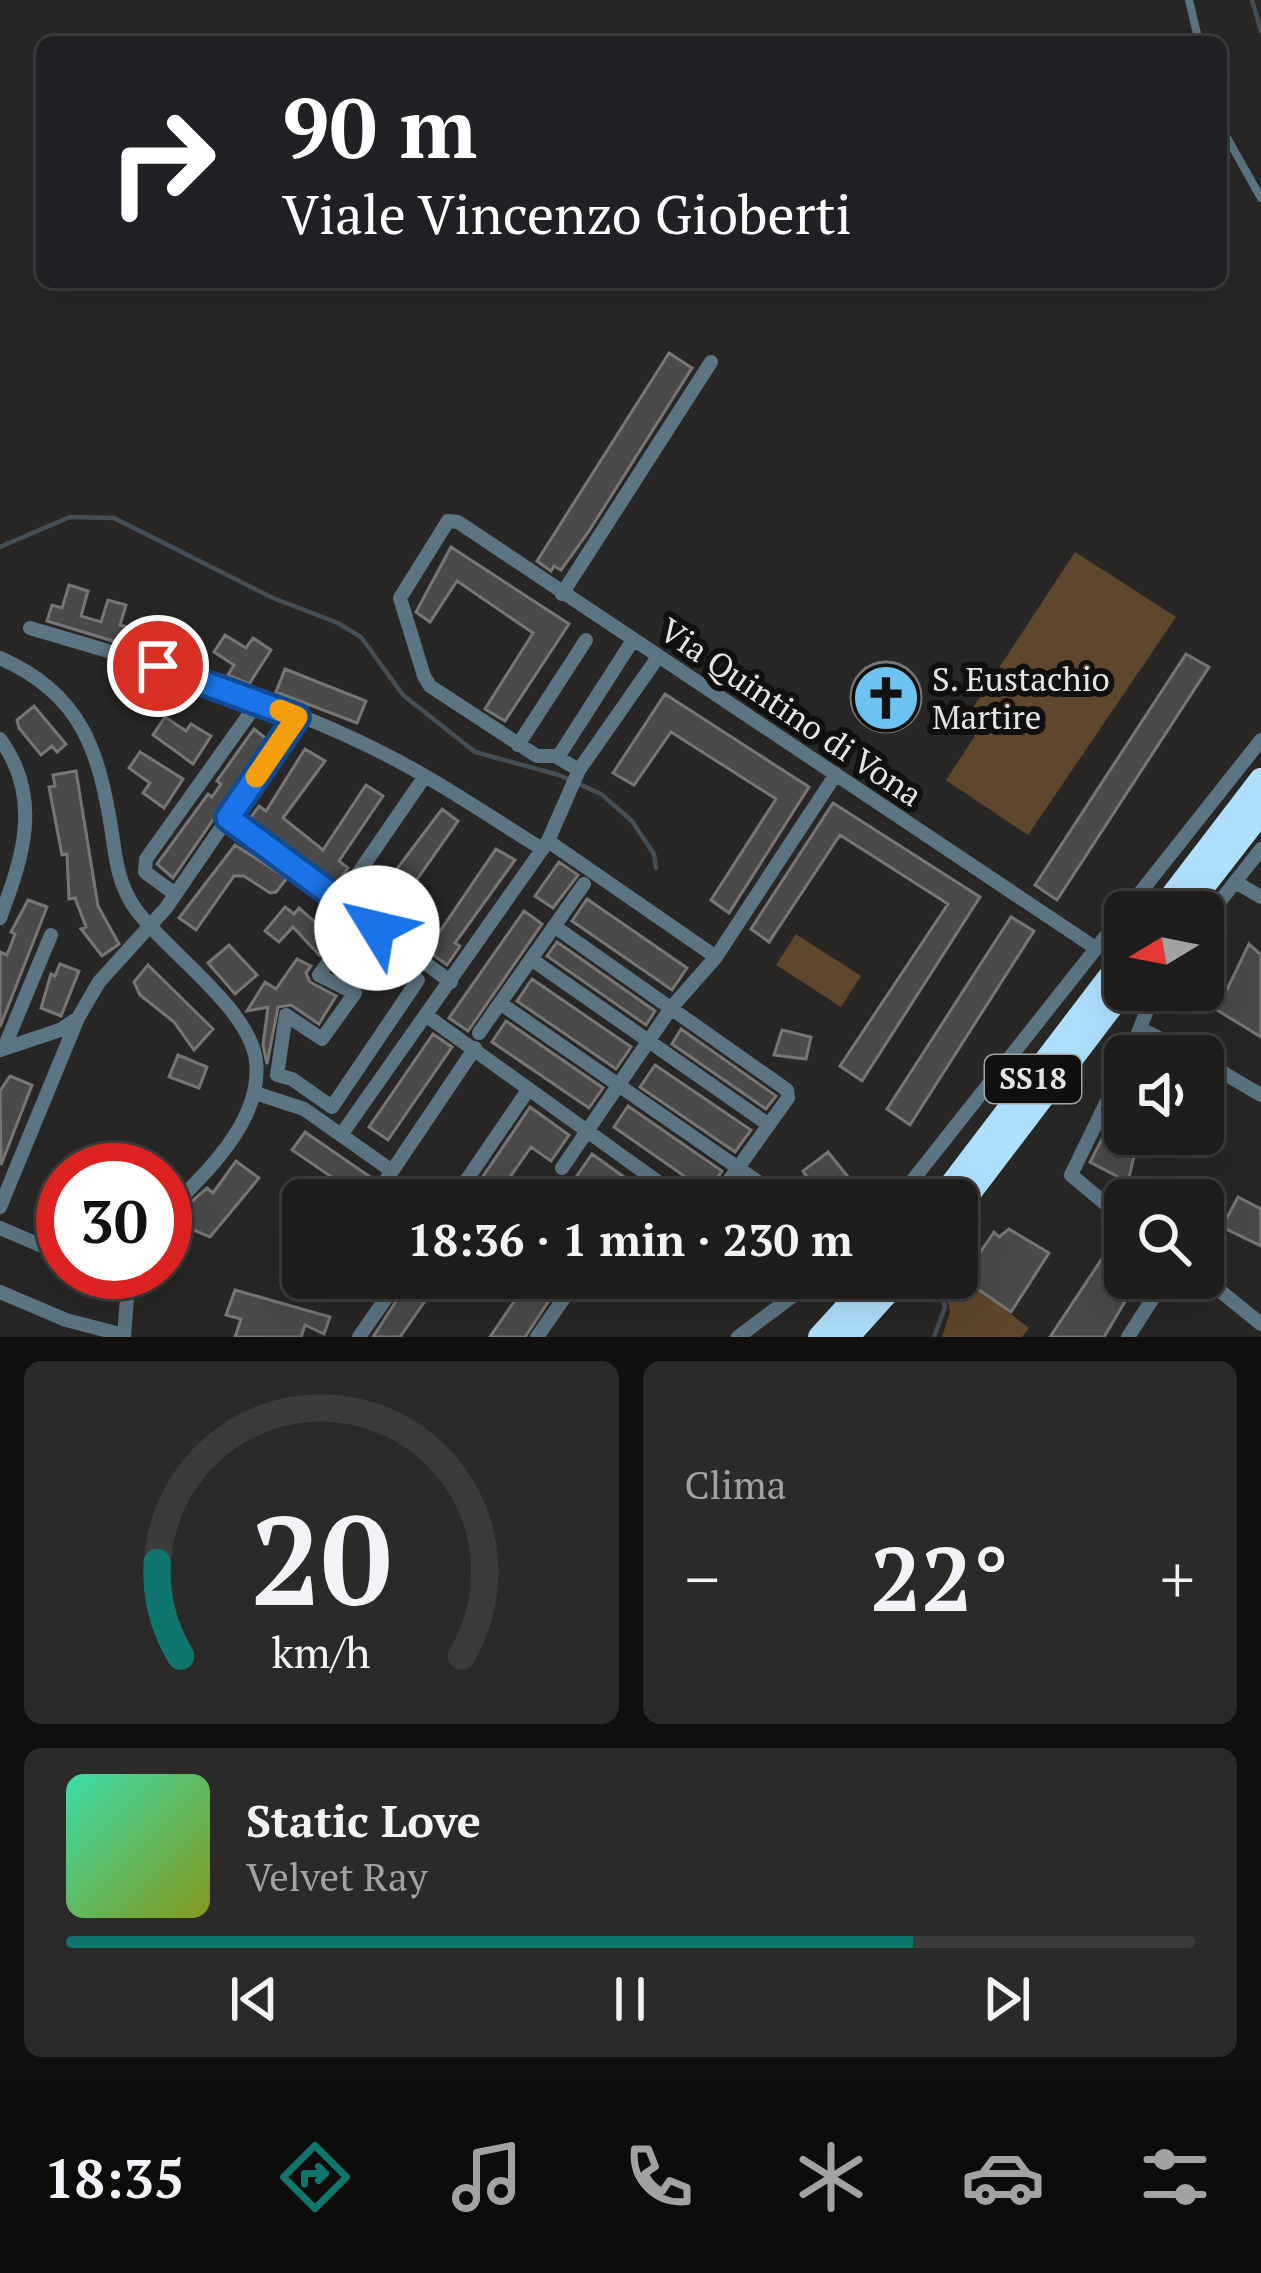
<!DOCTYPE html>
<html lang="it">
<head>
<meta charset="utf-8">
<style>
	body { margin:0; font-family:"PT Serif",serif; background:#2c2a29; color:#f1f3f6; height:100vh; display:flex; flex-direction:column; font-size:45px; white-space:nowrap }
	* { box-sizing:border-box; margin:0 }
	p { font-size:39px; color:#a1a2a3 }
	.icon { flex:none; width:66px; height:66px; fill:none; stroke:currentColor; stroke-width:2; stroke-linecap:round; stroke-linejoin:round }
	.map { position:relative; height:1337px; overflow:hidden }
	.side { display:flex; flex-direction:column; gap:24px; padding:24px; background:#11100f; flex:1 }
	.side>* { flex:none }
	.top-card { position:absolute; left:36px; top:36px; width:1191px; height:252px; border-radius:18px; box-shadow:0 12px 48px #0002,0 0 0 3px #3c3b3b; background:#202124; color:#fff; overflow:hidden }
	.needle { width:78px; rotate:260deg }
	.tools { position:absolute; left:1104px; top:891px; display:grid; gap:24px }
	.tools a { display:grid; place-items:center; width:120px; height:120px; border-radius:18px; background:#1f1d1c; box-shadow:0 12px 48px #0002,0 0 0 3px #3c3b3b; font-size:60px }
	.speed { position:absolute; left:36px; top:1143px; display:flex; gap:24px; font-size:60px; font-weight:700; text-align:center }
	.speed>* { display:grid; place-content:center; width:156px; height:156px; border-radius:50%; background:#1f1d1c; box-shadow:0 12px 48px #0002,0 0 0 3px #3c3b3b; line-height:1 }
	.speed .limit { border:18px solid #d22; background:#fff; color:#111 }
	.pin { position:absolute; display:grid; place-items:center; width:102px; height:102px; color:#fff; margin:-51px; border:6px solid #fff; border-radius:50%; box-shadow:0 3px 12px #0007 }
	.me { position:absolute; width:132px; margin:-66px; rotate:306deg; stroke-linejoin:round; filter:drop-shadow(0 0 9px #0008) }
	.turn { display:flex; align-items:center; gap:42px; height:252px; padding:0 48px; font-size:54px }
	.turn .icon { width:156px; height:156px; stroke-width:2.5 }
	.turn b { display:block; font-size:84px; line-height:102px }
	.big { font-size:90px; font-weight:600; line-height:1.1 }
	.side .widget { flex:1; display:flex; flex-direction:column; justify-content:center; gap:18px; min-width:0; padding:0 42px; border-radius:18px; background:#2c2a29 }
	.side .dial { align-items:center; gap:0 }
	.dial svg { height:312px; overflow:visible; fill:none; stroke:#3c3b3b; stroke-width:7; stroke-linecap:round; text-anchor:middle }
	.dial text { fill:#f1f3f6; stroke:none }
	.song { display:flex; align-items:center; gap:36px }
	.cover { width:144px; height:144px; border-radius:18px; background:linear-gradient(135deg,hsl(160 70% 55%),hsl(70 70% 35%)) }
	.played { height:12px; border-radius:6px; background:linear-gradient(90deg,#0f766e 75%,#3c3b3b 75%) }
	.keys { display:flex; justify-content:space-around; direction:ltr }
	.heat { display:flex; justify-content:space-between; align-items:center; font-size:66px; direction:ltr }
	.side .tiles { flex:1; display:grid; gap:24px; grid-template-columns:1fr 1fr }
	.widget:last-child { grid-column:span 2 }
	.trip { position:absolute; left:282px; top:1179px; width:696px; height:120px; border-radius:18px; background:#1f1d1c; box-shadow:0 12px 48px #0002,0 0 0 3px #3c3b3b; font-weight:600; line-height:120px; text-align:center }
	.tab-bar { display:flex; height:192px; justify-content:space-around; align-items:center; background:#0c0c0b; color:#a1a2a3 }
	.tab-bar .icon { width:84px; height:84px }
	.tab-bar .current { color:#0f766e }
	.tab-bar b { font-size:54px; color:#f1f3f6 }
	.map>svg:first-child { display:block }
	.green { fill:#5e472c }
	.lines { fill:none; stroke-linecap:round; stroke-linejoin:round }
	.stream { stroke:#454e55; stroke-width:4.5 }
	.building { fill:#4c4a48; stroke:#787674; stroke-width:3 }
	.lane { stroke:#5c7583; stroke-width:8 }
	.street { stroke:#5c7583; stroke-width:14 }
	.highway { stroke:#aee0fd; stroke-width:24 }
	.route-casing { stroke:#114b97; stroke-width:30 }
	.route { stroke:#1a73e8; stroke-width:21 }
	.slow { stroke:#f59e0b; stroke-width:21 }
	.labels { text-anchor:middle; stroke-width:12; stroke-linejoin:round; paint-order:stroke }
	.shield { fill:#11100f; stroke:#a6a5a3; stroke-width:3 }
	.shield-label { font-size:30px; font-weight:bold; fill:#e6e5e3 }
	.poi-label { font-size:33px; fill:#e6e5e3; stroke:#11100f; text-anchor:start }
	.street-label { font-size:33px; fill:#e6e5e3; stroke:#11100f }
</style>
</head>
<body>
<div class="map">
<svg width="1261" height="1337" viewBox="0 0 1261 1337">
	<rect width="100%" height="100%" fill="#292725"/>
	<path class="green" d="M1075 552 1176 617 1028 835 946 780 975 736 961 726Z
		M796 934 861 976 841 1007 776 965Z
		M957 1273 1029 1328 1022 1337H942L950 1312 943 1278H957Z"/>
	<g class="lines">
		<path class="stream" d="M1252 0 1261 31
			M0 547 70 517 114 518 273 598 338 623 361 637 403 695 475 752 559 775 601 794 632 821 654 854 656 868
			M909 1200V1197
			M934 1337 945 1307 937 1278"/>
	</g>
	<path class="building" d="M669 353 692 368 589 531 561 570 554 566 551 571 537 561Z
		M451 547 569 624 505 721 485 709 533 633 457 581 430 622 416 612Z
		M69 585 88 591 81 616 101 622 108 600 126 605 120 625 131 628 126 645 47 621 52 605 62 608Z
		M225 635 246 648 253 638 271 650 249 684 228 675 234 665 214 652Z
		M1186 654 1209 667 1057 900 1035 885Z
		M851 697a35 35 0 1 1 70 0a35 35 0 1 1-70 0Z
		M285 669 366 701 357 723 276 692Z
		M665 694 809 787 729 913 711 900 776 799 671 732 634 785 613 773Z
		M34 706 66 744 57 752 52 746 41 755 19 728 17 720Z
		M165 717 186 731 191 724 211 736 193 764 153 735Z
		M254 729 268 740 173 878 157 864 208 794 212 797 221 784 217 781Z
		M305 749 325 761 283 818 323 850 366 785 383 796 339 861 348 868 337 884 249 820 259 806 266 811Z
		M140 752 183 779 164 808 143 793 150 783 129 768Z
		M76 771 98 906 119 944 102 956 81 929 86 927 75 898 69 899 67 854 62 855 49 787 55 786 53 775Z
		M833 803 980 897 862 1081 840 1066 948 904 840 835 769 942 751 929Z
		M442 809 458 821 399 905 438 934 496 849 515 860 455 943 460 946 447 965 355 898 367 881 381 890Z
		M235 845 287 878 276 892 270 893 244 876H234L196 930 179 918Z
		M559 862 578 875 553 908 535 896Z
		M587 899 687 968 672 990 572 921Z
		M28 900 47 907 0 1027V952L7 955 15 934 11 932Z
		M285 907 294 914 299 908 332 937 319 955 293 927 279 942 265 931Z
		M524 911 542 924 468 1031 449 1018Z
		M1011 917 1034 931 910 1125 887 1109Z
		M557 942 655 1011 646 1025 547 956Z
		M1249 944 1261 955V1037L1217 1010Z
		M229 945 257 975 235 994 208 963Z
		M297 959 311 966 306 973 310 982 336 996 319 1024 291 1005 278 1007 267 1064 263 1045 268 1007 247 1011 265 982 276 989Z
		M60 964 79 971 61 1016 41 1008 51 974 55 976Z
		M148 965 213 1029 194 1050 174 1022 140 995 134 982Z
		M532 979 631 1047 616 1069 517 1001Z
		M506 1021 603 1088 589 1108 492 1042Z
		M681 1029 776 1096 766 1109 672 1044Z
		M782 1030 811 1037 806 1059 774 1055Z
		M433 1034 452 1047 388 1140 369 1127Z
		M178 1055 207 1067 199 1088 169 1077Z
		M655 1065 751 1130 735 1152 640 1087Z
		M10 1076 32 1085 1 1165 0 1091Z
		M628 1106 722 1171 707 1192 614 1127Z
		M530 1107 569 1135 551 1161 531 1147 494 1200H467Z
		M305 1132 373 1179 361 1197 292 1150Z
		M1102 1139 1134 1156 1128 1182 1090 1162Z
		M828 1152 853 1183 859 1200H822L803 1171Z
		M592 1154 631 1182 620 1200H584L592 1188 576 1177Z
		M236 1161 259 1178 210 1237 182 1225 170 1238 179 1247 165 1258V1225L207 1188 213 1193Z
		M1238 1197 1261 1209V1246L1222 1227Z
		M1009 1229 1049 1253 1011 1312 972 1285 978 1278 967 1272 994 1232 999 1237Z
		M1113 1242 1125 1249V1278H1139L1104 1337H1050Z
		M411 1278H441L400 1337H373Z
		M530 1278H564L525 1337H490Z
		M235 1290 330 1317 324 1334 305 1325 301 1337H235L241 1319 226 1315Z"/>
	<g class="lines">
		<path class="lane" d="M1189 0 1199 42
			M1221 127 1261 198"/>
		<path class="street" d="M562 594 711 362
			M30 628C164 668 304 705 425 776 465 799 503 825 542 849
			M0 658C82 694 99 751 112 833 116 862 119 887 137 911 168 952 250 1009 256 1061 263 1122 204 1174 165 1214
			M0 739C43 798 23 857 0 918
			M518 745 586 640
			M558 757 633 640
			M579 770 555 756H537L430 686 424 676 400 598 448 521 458 522 1094 947
			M228 818 451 982
			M548 841 716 957 671 1008 562 1168
			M1237 883 1261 897
			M175 894 145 872 146 859 258 702
			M344 894 425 776
			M1203 923 1261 849
			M554 926 787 1090 788 1098 715 1200
			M382 952 418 980 332 1107 292 1079 277 1075 286 1015 322 1039 355 993 319 975 335 953Z
			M716 957 836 774
			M531 959 769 1125
			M500 1003 767 1188 759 1200
			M427 1016 683 1200
			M1141 1029 1195 1056
			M479 1033 584 884
			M4 1048 51 935
			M0 1050 60 1030 78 1018
			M1129 1056 1155 990
			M1203 1061 1261 1095
			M1125 1064 1071 1175 1125 1220
			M255 1093 304 1109 341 1135 548 841 579 770 658 657
			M341 1135 392 1171
			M374 1198 475 1048
			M453 1200 528 1090
			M632 1200 649 1176
			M897 1200 1261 740
			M0 1207 78 1018 99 982 166 908 297 717
			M0 1228 63 1255
			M104 1272 127 1282
			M1203 1277 1261 1324
			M0 1292 66 1320 124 1335
			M124 1337 129 1272
			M359 1337 400 1278
			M537 1337 578 1278
			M738 1337 817 1278
			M1128 1337 1166 1278"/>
		<path class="highway" d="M1160 912 1261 780
			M1183 912 1261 812
			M940 1200 1125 957
			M957 1209 1125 988
			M820 1337 874 1278
			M847 1337 900 1278"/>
	</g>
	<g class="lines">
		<g class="route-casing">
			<path id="route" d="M158 666 297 717 228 818 377 928"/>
		</g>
		<use href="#route" class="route"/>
		<path class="slow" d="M256 777 297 717 280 710"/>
	</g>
	<defs>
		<g id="church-disc" transform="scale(3.45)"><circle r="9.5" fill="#6cc3f2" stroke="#11100f"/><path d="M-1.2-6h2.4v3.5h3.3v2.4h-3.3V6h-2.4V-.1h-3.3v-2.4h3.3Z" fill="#111"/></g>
	</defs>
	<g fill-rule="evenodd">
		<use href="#church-disc" x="886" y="698"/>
	</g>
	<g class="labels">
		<rect class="shield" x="985" y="1055" width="96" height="48" rx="9"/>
		<g class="shield-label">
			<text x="1033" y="1089">SS18</text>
		</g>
		<g class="poi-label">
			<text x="932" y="691">S. Eustachio<tspan x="932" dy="38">Martire</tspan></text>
		</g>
		<g class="street-label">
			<text transform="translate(791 712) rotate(34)" y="12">Via Quintino di Vona</text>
		</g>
	</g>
</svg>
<div class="tools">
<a><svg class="needle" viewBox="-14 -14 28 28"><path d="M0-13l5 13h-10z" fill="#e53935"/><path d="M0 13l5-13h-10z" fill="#a1a2a3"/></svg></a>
<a><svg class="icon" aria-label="sound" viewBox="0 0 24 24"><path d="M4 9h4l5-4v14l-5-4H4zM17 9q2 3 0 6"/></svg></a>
<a><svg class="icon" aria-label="search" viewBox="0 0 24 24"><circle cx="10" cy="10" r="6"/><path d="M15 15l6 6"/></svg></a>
</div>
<div class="speed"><div class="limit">30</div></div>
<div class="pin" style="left:158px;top:666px;background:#d93025"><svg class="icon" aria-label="arrive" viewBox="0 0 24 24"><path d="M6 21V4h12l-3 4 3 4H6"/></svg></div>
<svg class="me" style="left:377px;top:928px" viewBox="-20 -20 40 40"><circle r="19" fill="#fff"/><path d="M0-13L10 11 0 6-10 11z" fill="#1a73e8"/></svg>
<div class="trip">18:36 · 1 min · 230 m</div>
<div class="top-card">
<div class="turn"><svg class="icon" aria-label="right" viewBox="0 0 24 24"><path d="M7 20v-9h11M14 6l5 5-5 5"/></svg><div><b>90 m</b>Viale Vincenzo Gioberti</div></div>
</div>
</div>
<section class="side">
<div class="tiles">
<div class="widget dial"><svg viewBox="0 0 100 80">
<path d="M14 69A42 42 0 1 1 86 69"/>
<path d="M14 69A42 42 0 0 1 8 45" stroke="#0f766e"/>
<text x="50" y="56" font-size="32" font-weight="700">20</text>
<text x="50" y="72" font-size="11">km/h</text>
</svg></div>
<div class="widget"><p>Clima</p>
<div class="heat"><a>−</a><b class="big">22°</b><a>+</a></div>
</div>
<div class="widget">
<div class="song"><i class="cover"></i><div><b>Static Love</b><p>Velvet Ray</p></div></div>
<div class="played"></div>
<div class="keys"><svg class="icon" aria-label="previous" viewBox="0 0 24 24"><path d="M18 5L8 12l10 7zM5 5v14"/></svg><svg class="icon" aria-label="pause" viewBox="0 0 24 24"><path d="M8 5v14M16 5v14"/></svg><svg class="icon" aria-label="next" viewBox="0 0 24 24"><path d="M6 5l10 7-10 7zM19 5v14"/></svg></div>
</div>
</div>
</section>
<nav class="tab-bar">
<b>18:35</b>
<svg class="icon current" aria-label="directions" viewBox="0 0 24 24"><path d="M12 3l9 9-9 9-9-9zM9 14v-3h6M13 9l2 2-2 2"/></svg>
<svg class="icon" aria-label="music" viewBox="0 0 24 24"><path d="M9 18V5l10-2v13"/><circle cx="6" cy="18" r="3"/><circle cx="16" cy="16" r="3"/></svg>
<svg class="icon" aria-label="phone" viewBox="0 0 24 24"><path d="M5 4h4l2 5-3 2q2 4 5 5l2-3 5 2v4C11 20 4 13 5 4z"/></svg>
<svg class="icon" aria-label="climate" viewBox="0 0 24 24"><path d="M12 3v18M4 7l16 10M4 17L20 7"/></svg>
<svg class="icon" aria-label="car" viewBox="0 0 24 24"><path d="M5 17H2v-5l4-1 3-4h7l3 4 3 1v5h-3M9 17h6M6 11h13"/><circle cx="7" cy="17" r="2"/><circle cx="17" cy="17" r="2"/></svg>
<svg class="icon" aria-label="filters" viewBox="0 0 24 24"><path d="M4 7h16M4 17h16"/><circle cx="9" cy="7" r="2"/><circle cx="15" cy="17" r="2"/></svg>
</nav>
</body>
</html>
